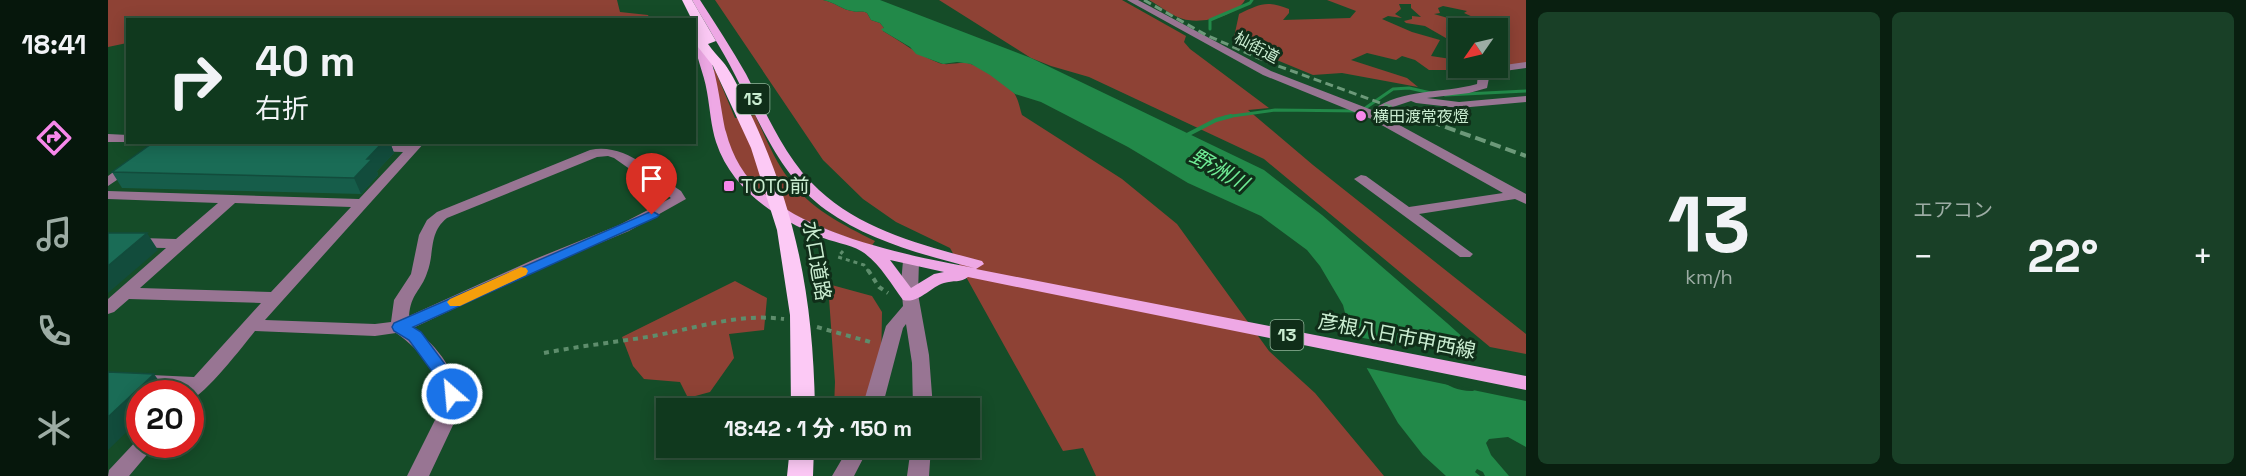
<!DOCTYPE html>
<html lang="ja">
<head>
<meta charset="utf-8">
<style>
	body { margin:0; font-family:"Space Grotesk","Noto Sans JP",sans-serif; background:#194027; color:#f1f3f6; height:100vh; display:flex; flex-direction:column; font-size:22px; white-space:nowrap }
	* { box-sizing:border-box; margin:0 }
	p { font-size:20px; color:#9caca4 }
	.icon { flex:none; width:33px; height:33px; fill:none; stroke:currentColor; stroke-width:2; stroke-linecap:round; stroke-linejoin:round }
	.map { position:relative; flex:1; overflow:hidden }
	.panel { display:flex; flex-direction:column; gap:12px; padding:12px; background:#091f10; width:720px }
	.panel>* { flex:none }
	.banner { position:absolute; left:18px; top:18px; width:570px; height:126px; border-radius:0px; box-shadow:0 3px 15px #0003,0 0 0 2px #30533c; background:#10391e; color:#f1f3f6; overflow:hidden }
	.needle { width:39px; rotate:236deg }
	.tools { position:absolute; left:1340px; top:18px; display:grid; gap:12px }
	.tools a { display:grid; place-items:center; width:60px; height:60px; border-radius:0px; background:#10391e; box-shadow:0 3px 15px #0003,0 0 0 2px #30533c; font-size:30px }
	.speed { position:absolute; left:18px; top:380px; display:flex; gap:12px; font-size:30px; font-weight:700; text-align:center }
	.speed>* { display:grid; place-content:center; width:78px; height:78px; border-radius:50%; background:#10391e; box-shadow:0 3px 15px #0003,0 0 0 2px #30533c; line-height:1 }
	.speed .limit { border:9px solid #d22; background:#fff; color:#111 }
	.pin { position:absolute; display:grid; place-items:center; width:51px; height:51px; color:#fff; margin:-62px -26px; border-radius:50% 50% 50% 0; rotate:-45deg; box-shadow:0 0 6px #0007 }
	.pin .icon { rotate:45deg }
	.me { position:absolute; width:66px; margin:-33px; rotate:333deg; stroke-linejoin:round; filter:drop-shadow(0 0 4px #0008) }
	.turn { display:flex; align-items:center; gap:21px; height:126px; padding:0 30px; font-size:27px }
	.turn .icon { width:78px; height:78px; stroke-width:2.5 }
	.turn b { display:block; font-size:42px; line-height:51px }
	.big { font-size:45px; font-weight:700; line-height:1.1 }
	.panel .widget { flex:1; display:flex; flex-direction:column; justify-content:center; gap:9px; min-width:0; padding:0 21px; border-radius:9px; background:#194027 }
	.panel .dial { align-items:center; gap:0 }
	.dial b { font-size:78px; line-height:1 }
	.heat { display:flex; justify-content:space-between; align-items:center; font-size:33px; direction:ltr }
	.panel .tiles { flex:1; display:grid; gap:12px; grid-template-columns:repeat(2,1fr) }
	.trip { position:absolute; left:548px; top:398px; width:324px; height:60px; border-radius:0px; background:#10391e; box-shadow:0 3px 15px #0003,0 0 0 2px #30533c; font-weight:700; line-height:60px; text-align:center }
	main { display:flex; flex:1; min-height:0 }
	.tab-bar { display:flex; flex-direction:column; width:108px; justify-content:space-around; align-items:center; background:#06170c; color:#9caca4 }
	.tab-bar .icon { width:42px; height:42px }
	.tab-bar .current { color:#f788eb }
	.tab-bar b { font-size:27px; color:#f1f3f6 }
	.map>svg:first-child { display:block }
	.green { fill:#8e4235; fill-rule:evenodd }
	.water { fill:#228949; fill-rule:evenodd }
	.pier { fill:#154c28 }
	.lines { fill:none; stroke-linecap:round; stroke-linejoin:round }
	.stream-far1 { stroke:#228949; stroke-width:3 }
	.stream { stroke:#228949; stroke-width:4 }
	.path-far1 { stroke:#5e8d6c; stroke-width:3; stroke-dasharray:4 4; stroke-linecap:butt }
	.path { stroke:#5e8d6c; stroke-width:4; stroke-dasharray:5 5; stroke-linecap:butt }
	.minor { fill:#987593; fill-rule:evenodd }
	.major { fill:#eea8e5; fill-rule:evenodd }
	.highway { fill:#fcc9f5; fill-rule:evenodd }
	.rail-far1 { stroke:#6c9979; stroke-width:3; stroke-dasharray:8 4.5; stroke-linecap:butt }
	.rail { stroke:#6c9979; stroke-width:4; stroke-dasharray:11 5; stroke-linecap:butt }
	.wall { fill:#165d4a }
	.shaded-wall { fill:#124c3c }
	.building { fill:#1a6c56; stroke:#124c3c; stroke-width:1.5 }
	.route { fill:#1a73e8; stroke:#114b97; stroke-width:1.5 }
	.slow { fill:#f59e0b }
	.poi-dot { fill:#f788eb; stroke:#102e19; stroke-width:2 }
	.labels { text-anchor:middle; stroke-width:6; stroke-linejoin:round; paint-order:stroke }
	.far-street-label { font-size:16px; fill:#caedd1; stroke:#102e19 }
	.far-poi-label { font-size:16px; fill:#caedd1; stroke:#102e19; text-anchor:start }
	.shield { fill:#102e19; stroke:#92b49a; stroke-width:1.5 }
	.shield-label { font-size:18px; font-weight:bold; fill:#caedd1 }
	.poi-label { font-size:20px; fill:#caedd1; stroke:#102e19; text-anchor:start }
	.street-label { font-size:20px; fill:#caedd1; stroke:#102e19 }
	.water-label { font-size:21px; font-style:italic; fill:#6feb95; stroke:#102e19 }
</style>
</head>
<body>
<main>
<nav class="tab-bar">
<b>18:41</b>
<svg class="icon current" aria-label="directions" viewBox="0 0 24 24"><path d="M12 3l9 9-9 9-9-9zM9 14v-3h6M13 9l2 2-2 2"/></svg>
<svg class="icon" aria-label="music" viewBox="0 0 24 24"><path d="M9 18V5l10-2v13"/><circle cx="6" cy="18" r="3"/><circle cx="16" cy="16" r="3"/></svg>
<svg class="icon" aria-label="phone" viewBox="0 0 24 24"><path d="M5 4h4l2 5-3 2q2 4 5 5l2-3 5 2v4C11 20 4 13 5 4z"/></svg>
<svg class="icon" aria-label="climate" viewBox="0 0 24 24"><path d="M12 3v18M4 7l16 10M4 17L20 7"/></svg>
</nav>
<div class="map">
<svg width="1418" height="476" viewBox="0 0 1418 476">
	<rect width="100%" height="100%" fill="#154c28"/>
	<path class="green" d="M0 0H509L512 12 540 15 542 19 20 20 19 43 0 47Z
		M607 0H715C726 2 735 10 744 11 750 13 753 10 759 13L763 20 772 23 776 28 775 31C794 42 810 55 831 63 839 66 850 62 859 63 871 65 898 84 906 93 910 98 912 109 914 115L1014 179 1069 224 1161 351 1207 393 1276 476H988L975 448 955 451 842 248 788 222 755 199 715 160Z
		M831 0H1014L1078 36 1076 42 1082 49 1161 108 1140 110 1205 165 1418 334V354L1382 347 1156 159 981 77 943 66 923 58Z
		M1041 0H1137C1128 16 1097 23 1080 20 1068 19 1052 6 1041 0Z
		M1219 0H1418V64L1389 66V28H1350V45L1317 26 1298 23 1296 21 1304 19V16L1313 17 1303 8V4H1291L1293 9 1287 14 1294 18 1280 16 1274 19 1304 32 1332 40 1323 56 1343 59 1352 70H1321L1307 60 1294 56 1288 60 1259 53 1243 60 1299 78 1310 87 1234 73 1205 75 1125 42 1131 14C1152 4 1158 0 1181 9V13L1175 20 1242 18 1248 11ZM1335 6 1359 11 1356 13 1367 18 1371 23 1367 26 1326 14 1332 13 1330 8Z
		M603 70H607L627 118 647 115C657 136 666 159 680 178 701 208 735 225 767 241L763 247C713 227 638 204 619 147 611 123 609 95 603 70Z
		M627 281 659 298 656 330 621 334 626 358 602 392 580 398 572 382 536 379 525 366 514 337Z
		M720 284 764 296 774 312 773 369 766 408H726L727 382Z"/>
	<path class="water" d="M715 0H772L923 58 1156 170 1214 215 1339 323 1359 341 1360 352 1365 358 1418 399V447L1400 437 1381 439 1378 443 1383 455 1401 476H1377L1375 472 1369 469 1367 472 1372 476H1338L1315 455 1290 423 1245 344 1235 305 1212 266 1199 250 1153 216 1080 183 1020 147 933 102 907 94 882 75 863 64 849 62 835 64 808 54 802 47 775 31 773 29 776 28 772 23 763 20 759 13C753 10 750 13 744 11 735 10 726 2 715 0ZM1321 329 1369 373V388L1365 391C1338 392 1320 370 1301 353V341Z"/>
	<path class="pier" d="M1239 335 1304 347V352L1333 377 1358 388 1366 386V374L1348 356 1373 361 1418 395V401L1254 367 1242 345Z"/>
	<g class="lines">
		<path class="stream-far1" d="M1102 29V20L1142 3 1144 0
			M1337 95 1418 91
			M1117 117 1167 110 1253 111 1285 89 1301 88 1323 93"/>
		<path class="stream" d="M1079 135 1108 120 1123 116"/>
		<path class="path-far1" d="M735 251 730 257 756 265 761 272"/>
		<path class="path" d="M760 270 771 287 780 293
			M709 327 766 343
			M436 353C472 346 509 342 545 336 589 328 630 313 676 319"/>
		<path class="minor" d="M1019 0H1030L1163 71 1264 110C1296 88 1333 94 1369 84L1370 74 1375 68 1418 62V68L1382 73 1379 88 1361 93 1319 98 1351 102 1418 96V102L1351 108 1308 103 1303 101 1282 108 1273 115 1418 194V204L1407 199 1311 214 1365 254 1362 257H1352L1246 179 1253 175 1258 176 1301 207 1395 193 1261 118 1155 75Z
			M0 134 20 135 21 142H0Z
			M46 142H65L0 186V176Z
			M304 142H317L157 320 267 324 283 322 286 300 303 274 311 235 319 220 329 212 482 150C516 142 547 173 573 191L578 199 521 231 439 265 305 328C330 346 350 374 354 406L321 476H299L334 406C332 375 313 350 288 333L267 336 147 331C135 346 97 395 82 400V393H73L74 390 0 387V373L86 377 153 303 21 299 6 312 0 314V299L58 248 0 247V237L68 239 110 203 0 199V191L251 199 295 152 263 151 259 150 257 147 259 144ZM500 156 506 158 563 198 511 225 427 259 301 316C303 293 313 291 319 273 327 253 320 233 339 218L489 157ZM127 203 243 207 163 292 32 288Z
			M803 256 811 261 810 294 821 355 825 408H805L804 363 798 324 795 328 774 408H754L778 326 795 306 793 283 795 261Z
			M31 438 32 444H48L21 476H0L1 470Z
			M741 447H761L746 476H724Z
			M803 447H823L821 476H799Z"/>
		<path class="major" d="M584 0H592C608 25 624 49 638 74 659 114 677 159 711 190 755 231 817 246 874 261L876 264 868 269 1418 376V390L860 277C853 283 845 280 836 283 822 287 811 304 795 300 783 284 771 262 753 251 741 244 724 242 710 236 666 216 624 190 608 142 603 126 602 109 599 92 596 72 586 54 586 34 608 45 612 110 618 132 621 144 626 156 632 166 671 231 797 255 866 268 816 255 761 241 718 210 673 177 652 123 627 75 614 49 598 25 584 0ZM782 260 836 272 826 274 803 288Z"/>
		<path class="highway" d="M574 0H584L608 41 600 44C605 51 610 56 615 62 626 75 637 102 645 119 690 217 705 301 707 408H683L682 315 669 230 643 148 605 66 586 42V29H590L586 20H584Z
			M682 447H706L705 476H679Z"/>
		<path class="rail-far1" d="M1036 0 1098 35 1162 63 1311 117"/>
		<path class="rail" d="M1307 116 1418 156"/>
	</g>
	<path class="wall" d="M46 142H282L286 153 269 171 270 175 253 194 14 188 4 172Z"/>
	<path class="shaded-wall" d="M275 142H282L286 153 269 171 270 175 253 194 246 178 259 159Z
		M39 233 50 250 0 293V266Z
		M46 374 59 392 57 393H32V419L0 450V417Z"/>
	<path class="building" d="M46 142H275L259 159H264L246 178 4 172Z
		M0 233H39L0 266Z
		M0 372 46 374 0 417Z"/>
	<path class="route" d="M544 211 551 215 549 217 305 327 313 332 348 379 353 394 350 399 344 401 338 399 334 385 301 340 286 331 284 327 286 323Z"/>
	<path class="slow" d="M413 267 418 268 420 271 418 275 352 306H342L339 302 342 299Z"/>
	<g class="poi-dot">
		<circle cx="1253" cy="116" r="6"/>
		<rect x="615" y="180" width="12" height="12" rx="3"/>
	</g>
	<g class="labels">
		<g class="far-street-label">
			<text transform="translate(1149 47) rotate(28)" y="6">杣街道</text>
		</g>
		<g class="far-poi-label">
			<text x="1265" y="122">横田渡常夜燈</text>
		</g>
		<g class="shield">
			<rect x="628.5" y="84" width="33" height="30" rx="4.5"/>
			<rect x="1162.5" y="320" width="33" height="30" rx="4.5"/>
		</g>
		<g class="shield-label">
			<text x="645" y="105">13</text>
			<text x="1179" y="341">13</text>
		</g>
		<g class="poi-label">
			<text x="633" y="193">TOTO前</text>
		</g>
		<g class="street-label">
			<text transform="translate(709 261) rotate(80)" y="7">水口道路</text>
			<text transform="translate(1289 336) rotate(11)" y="7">彦根八日市甲西線</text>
		</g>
		<g class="water-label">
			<text transform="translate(1111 170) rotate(30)" y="7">野洲川</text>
		</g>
	</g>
</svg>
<div class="tools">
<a><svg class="needle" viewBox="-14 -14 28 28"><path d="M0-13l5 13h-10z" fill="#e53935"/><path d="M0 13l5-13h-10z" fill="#9caca4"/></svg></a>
</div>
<div class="speed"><div class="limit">20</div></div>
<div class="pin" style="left:544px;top:215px;background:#d93025"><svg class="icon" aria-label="arrive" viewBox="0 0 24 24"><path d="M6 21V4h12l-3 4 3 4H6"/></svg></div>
<svg class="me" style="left:344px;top:394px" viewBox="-20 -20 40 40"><circle r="17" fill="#1a73e8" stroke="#fff" stroke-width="3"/><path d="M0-11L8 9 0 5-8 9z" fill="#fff"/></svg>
<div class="trip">18:42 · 1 分 · 150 m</div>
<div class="banner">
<div class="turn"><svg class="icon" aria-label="right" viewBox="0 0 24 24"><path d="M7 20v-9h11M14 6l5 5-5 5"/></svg><div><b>40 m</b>右折</div></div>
</div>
</div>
<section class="panel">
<div class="tiles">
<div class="widget dial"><b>13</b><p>km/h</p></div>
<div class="widget"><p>エアコン</p>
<div class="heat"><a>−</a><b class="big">22°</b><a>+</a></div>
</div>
</div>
</section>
</main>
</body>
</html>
